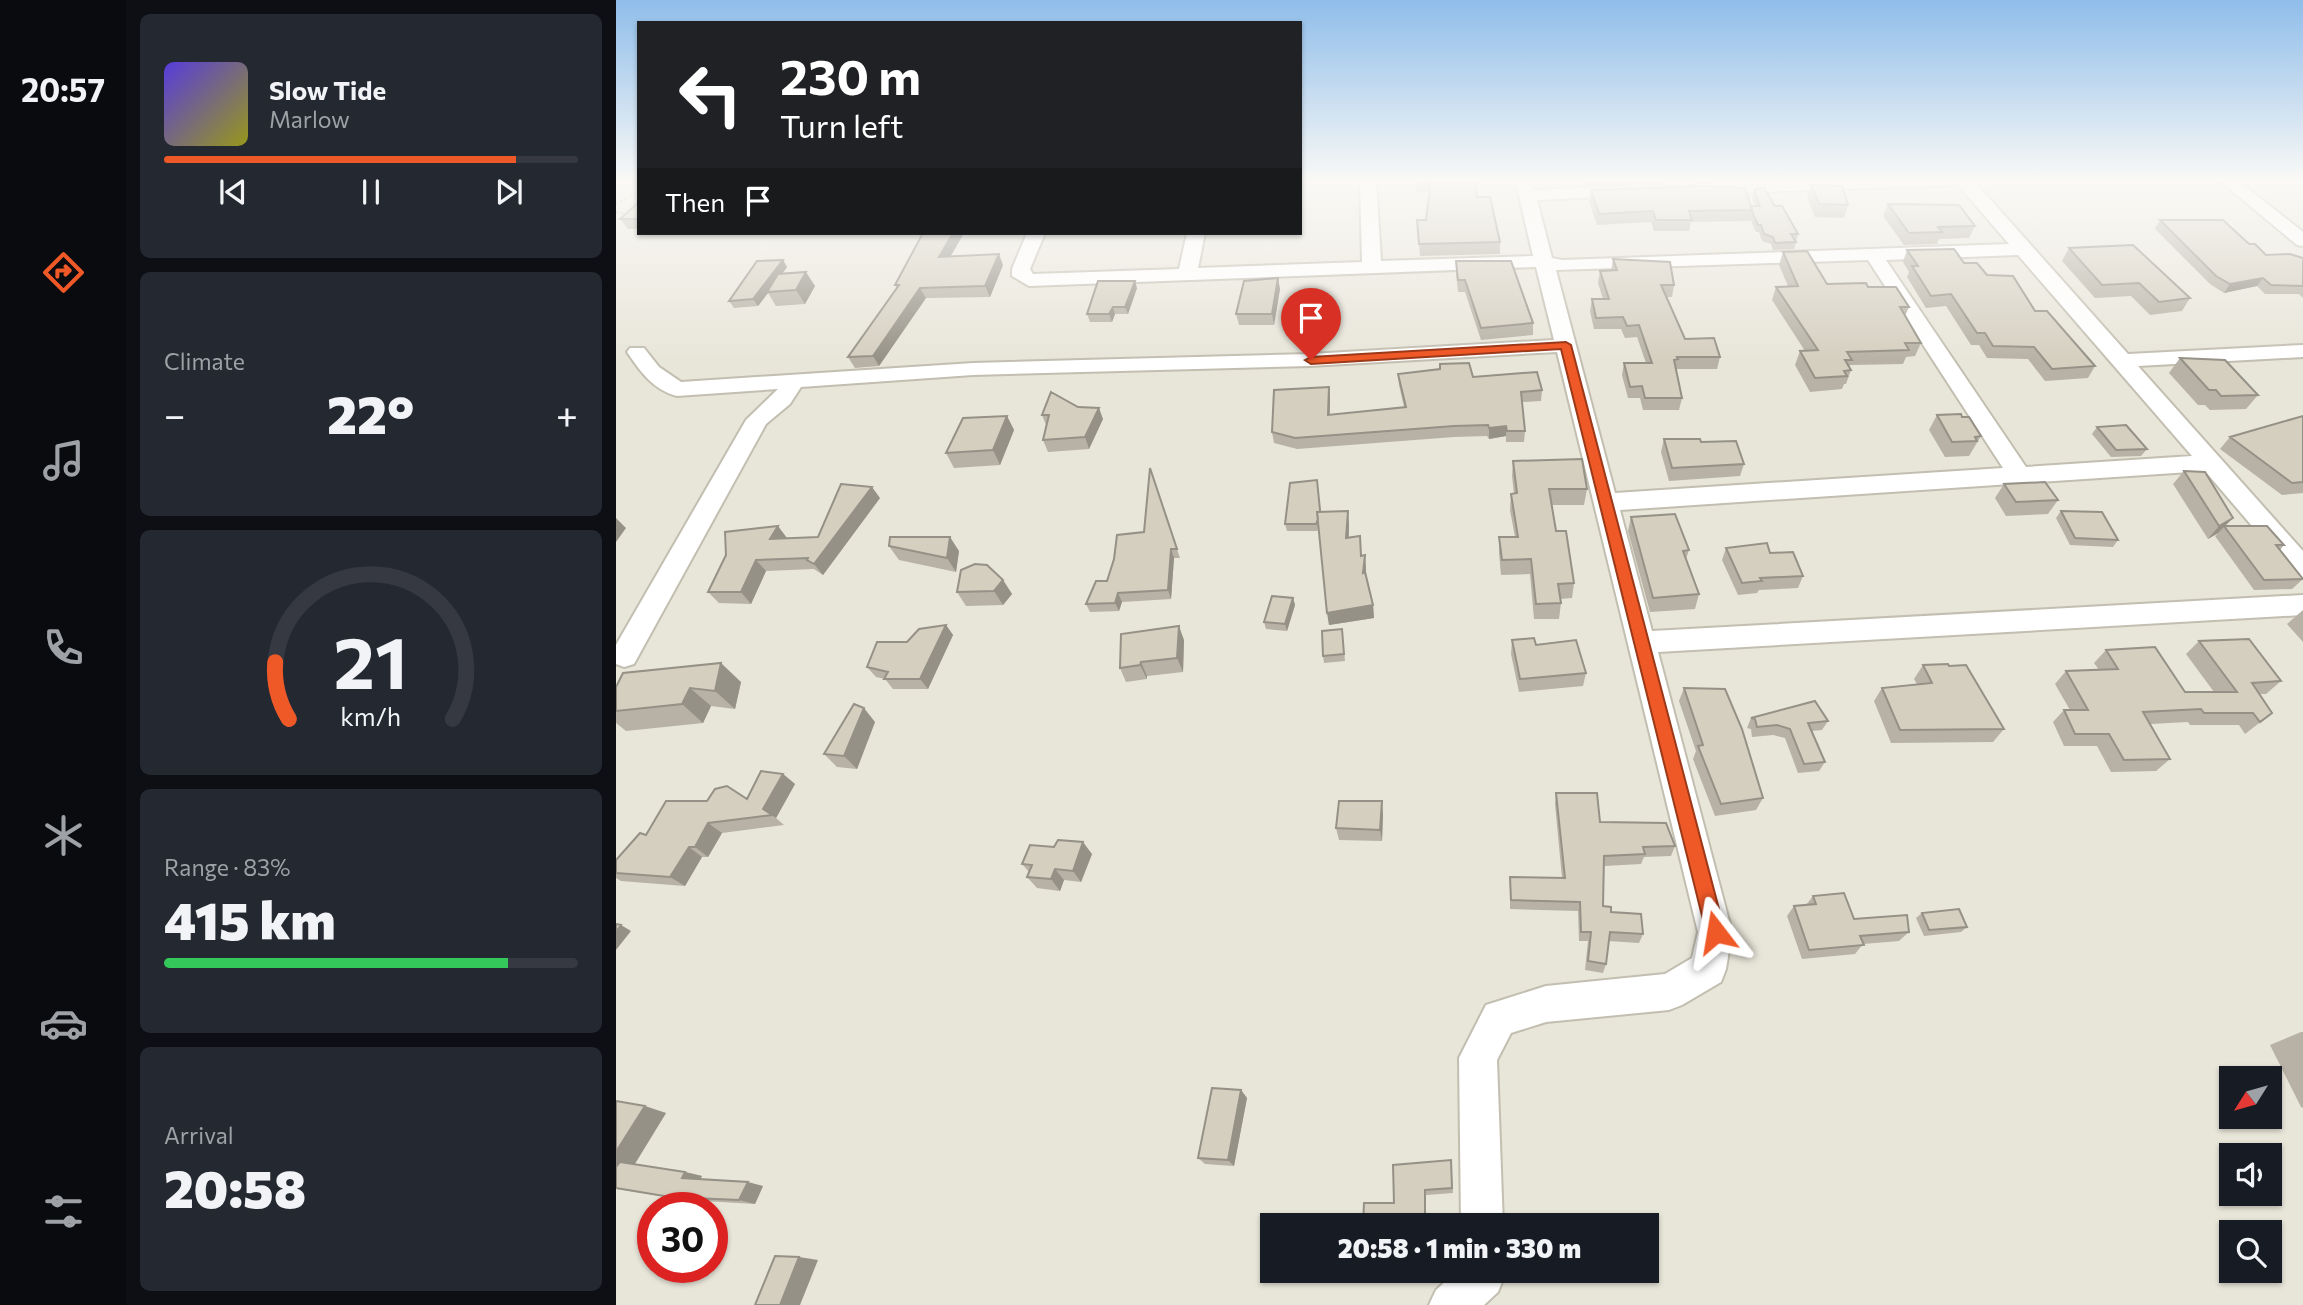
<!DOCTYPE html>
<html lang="en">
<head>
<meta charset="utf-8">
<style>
	body { margin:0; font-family:Commissioner,sans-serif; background:#242831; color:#f1f3f6; height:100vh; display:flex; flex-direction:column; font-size:26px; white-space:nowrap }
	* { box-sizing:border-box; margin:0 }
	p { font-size:23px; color:#9ea1a6 }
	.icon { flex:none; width:38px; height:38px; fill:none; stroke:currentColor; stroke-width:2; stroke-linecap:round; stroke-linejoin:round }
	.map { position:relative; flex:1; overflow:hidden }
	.details { display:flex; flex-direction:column; gap:14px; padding:14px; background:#0d0f14; width:490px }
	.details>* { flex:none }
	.top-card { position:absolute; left:21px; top:21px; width:665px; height:214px; border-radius:0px; box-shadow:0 2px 5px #0004; background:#202124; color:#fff; overflow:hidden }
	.needle { width:46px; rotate:233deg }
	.buttons { position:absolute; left:1603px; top:1066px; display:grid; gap:14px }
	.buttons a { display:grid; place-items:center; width:63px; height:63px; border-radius:0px; background:#171b24; box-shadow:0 2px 5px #0004; font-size:35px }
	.speed { position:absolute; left:21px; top:1192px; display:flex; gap:14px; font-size:35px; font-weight:700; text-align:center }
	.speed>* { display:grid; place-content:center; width:91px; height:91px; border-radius:50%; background:#171b24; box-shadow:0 2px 5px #0004; line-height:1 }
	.speed .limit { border:10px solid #d22; background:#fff; color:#111 }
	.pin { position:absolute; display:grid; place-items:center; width:60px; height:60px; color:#fff; margin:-72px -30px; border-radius:50% 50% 50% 0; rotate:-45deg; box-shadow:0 0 7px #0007 }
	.pin .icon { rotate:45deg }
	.me { position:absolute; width:77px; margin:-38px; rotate:346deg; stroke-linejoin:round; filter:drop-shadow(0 0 5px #0008) }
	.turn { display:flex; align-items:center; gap:24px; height:147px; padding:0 28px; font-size:32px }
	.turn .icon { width:91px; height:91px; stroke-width:2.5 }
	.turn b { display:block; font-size:49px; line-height:60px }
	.then { display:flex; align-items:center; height:66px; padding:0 28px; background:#0003; gap:14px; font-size:26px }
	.big { font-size:52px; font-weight:800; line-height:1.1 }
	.details .tile { flex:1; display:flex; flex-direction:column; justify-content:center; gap:10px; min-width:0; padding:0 24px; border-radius:10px; background:#242831 }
	.details .dial { align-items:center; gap:0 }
	.dial svg { height:182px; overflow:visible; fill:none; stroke:#363941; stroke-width:7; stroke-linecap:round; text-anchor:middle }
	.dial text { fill:#f1f3f6; stroke:none }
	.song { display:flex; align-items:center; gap:21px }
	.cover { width:84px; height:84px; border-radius:10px; background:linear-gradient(135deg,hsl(250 70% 55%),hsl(60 70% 35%)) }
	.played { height:7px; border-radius:4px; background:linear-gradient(90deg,#ef5827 85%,#363941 85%) }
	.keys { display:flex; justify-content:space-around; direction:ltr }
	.heat { display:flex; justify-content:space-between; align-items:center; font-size:38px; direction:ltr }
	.charge { height:10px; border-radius:5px; background:linear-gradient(90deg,#34c759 83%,#363941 0) }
	.trip { position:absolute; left:644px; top:1213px; width:399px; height:70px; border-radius:0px; background:#171b24; box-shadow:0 2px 5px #0004; font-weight:800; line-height:70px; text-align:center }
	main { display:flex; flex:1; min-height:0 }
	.dock { display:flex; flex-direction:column; width:126px; justify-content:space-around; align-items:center; background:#090b0e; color:#9ea1a6 }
	.dock .icon { width:49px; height:49px }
	.dock .current { color:#ef5827 }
	.dock b { font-size:32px; color:#f1f3f6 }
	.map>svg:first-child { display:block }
	.residential { fill:#e8e5d9; fill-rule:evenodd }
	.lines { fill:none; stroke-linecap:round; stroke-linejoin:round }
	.minor-casing { stroke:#c2beb0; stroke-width:4 }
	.path { stroke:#c1b89f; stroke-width:2.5; stroke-dasharray:2.5 2.5; stroke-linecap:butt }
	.minor { fill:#fff; fill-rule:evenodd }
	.wall { fill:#b7b2a5 }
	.shaded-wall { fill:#959186 }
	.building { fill:#d5cfc0; stroke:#959186; stroke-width:2 }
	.route { fill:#ef5827; stroke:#9b3919; stroke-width:2 }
</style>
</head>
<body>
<main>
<nav class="dock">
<b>20:57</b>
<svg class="icon current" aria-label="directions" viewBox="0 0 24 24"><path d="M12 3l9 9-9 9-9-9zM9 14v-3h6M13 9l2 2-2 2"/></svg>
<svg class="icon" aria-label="music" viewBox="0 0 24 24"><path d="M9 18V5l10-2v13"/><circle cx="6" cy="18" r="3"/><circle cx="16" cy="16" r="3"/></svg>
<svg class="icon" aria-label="phone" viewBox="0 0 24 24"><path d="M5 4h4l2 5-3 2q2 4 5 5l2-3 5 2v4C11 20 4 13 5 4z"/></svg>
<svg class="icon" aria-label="climate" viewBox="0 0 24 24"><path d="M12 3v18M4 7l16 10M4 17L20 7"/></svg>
<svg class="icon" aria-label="car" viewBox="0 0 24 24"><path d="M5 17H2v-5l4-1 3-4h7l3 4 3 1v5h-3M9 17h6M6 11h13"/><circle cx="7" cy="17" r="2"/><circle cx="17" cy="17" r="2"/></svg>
<svg class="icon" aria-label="filters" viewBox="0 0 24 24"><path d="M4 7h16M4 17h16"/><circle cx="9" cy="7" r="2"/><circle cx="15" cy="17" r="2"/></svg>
</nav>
<section class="details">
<div class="tile">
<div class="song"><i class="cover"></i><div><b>Slow Tide</b><p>Marlow</p></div></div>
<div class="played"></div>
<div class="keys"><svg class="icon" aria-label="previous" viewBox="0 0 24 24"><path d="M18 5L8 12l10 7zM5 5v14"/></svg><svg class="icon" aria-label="pause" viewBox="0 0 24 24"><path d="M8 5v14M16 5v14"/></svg><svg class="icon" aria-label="next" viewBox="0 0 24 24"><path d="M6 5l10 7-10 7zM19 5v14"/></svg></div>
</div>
<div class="tile"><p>Climate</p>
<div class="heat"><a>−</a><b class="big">22°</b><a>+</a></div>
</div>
<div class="tile dial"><svg viewBox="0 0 100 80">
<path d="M14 69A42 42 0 1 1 86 69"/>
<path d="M14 69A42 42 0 0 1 8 44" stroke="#ef5827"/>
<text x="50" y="56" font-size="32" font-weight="700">21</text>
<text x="50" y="72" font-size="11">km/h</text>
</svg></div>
<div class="tile"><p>Range · 83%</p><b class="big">415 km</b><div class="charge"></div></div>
<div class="tile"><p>Arrival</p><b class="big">20:58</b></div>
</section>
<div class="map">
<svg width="1687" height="1305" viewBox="0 0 1687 1305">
	<rect width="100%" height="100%" fill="#f4f2ea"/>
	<path class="residential" d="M0 179H23V233H684V179H1687V1305H0ZM1615 1078H1654V1116H1615ZM1615 1155H1654V1194H1615ZM37 1208H96V1267H37ZM656 1225H1031V1270H656ZM1615 1232H1654V1270H1615Z"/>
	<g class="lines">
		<g class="minor-casing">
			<path id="minor" d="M744 179H760L765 261 917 256 899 179H915L918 190 1010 186 1019 191 1010 196 921 200 936 258 946 260 1393 244 1342 185 1082 194 1073 189 1082 184 1234 179H1356L1512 354 1687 345V357L1522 366 1687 551V578L1678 575 1589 471 1004 510 1036 631 1687 595V615L1042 652 1116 932 1110 969 1105 982 1066 1005 1053 1010 930 1022 895 1033 881 1060 887 1225H845L843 1058 870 1005 930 986 1049 974 1076 958 1082 932 941 352 694 366 357 375 185 387 174 404 150 424 18 664 8 667 0 664V645L130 420 162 389 61 396C37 390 24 371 11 352L14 348H28L43 367 65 382 357 363 694 354 938 340 920 267 413 286 396 276V269L411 233H429L414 269 417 274 563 269 571 233H589L582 268 746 262ZM1402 255 1576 456 1410 467 1270 260ZM1252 260 1387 468 999 493 940 270Z
				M1602 179H1620L1687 232V246L1681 245Z
				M842 1270H886L888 1277 882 1292 868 1305H813L820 1290Z"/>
		</g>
		<path class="path" d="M0 204 23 192
			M0 212 23 216"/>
		<use href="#minor" class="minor"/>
	</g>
	<path class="wall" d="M800 179H859L861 197 884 242V254L804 256 801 220H810L813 192H800Z
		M968 179H1081L1080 182 969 186Z
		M1195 185 1232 205 1228 218 1199 217 1191 197Z
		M975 190 1139 206 1136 197 1138 190 1159 206 1182 234 1178 249 1157 250 1155 244 1146 241 1143 232H1140L1134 219V221L1075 222 1073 231H1038L1035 222 981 225 973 201Z
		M23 202V229H12L4 219Z
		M1272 204 1359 226 1353 238 1323 239 1321 244 1288 245 1267 216Z
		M1544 220 1633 244 1650 255 1687 258V298L1683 294H1649L1641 286 1608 293 1594 284 1539 229Z
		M307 233H348L335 256 387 265 374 297 310 298 263 366 239 368 232 357 281 288 279 285Z
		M1453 248 1574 298 1566 311 1534 315 1515 296 1479 298 1446 261Z
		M1291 250 1348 263 1371 275 1419 311 1479 366 1472 378 1429 381 1412 359 1371 358 1363 345H1355L1330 306 1310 308 1291 277 1293 272 1287 262Z
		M1167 252 1211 284 1252 287 1293 307 1289 316 1305 343 1299 356 1290 357 1287 364 1234 365 1233 368 1235 370 1230 384H1228L1226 389 1194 392 1179 365 1184 351H1189L1156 300 1160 287 1172 286 1163 265Z
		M997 259 1058 285 1056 297H1051L1069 339 1104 357 1101 369H1060L1066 398 1063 410H1027L1024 398H1012L1006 375 1008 363H1030L1021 337 1009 338 1005 329H978L974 311 976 299H987L982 283 984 271H995Z
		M167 260 171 267 167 273 199 286 189 304 160 306 152 293 142 306 118 308 113 301Z
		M840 261 917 323V335L865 340 849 292H842L840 273Z
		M521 288 512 314H499L496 322H474L471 314Z
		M664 289 658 325H623L620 314Z
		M1564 358 1642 395 1630 409 1594 410 1589 405H1582L1553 373Z
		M782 374 857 377 926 390 925 401 906 402 909 431 908 442H890V436L873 439 871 436 838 437 681 449 658 443 656 432 713 387 714 398V415L788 407 783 385Z
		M462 407 487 419 473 449 432 452 427 440 430 425 426 415Z
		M1321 415 1346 417 1365 436 1353 456 1329 457 1313 430Z
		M391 416 398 430 384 465 338 468 330 453Z
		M1687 416V493L1666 495 1604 449 1614 437Z
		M1481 427 1531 449 1525 456 1495 457 1476 434Z
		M1048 439 1085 442 1128 464 1124 476 1053 481 1045 452Z
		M897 461 971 489 968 505H936L940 531 958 583 956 598 944 599 945 603 943 619H918L914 574 885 575 883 553V537H899L894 510 895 494H898L896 476Z
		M534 468 564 558H558L555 599 506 602 503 611 474 612 470 604 491 581 528 532Z
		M1568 471 1610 526 1668 545 1664 550 1687 579 1676 589 1638 590 1599 536 1602 533 1592 539 1557 484Z
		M1388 484 1442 500 1432 514 1390 516 1379 498Z
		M264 498 207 575 198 569 150 571 135 604 103 603 92 592 171 538 202 537Z
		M732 511 733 525V537L746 556 749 555 750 573 757 605 758 618 713 625 703 527 701 531H671L669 524 705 512Z
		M1445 511 1502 540 1497 547 1454 545 1440 518Z
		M1015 517 1073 550 1070 559 1083 594 1079 609 1034 612 1012 531Z
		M273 546 343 551 340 572 283 560Z
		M1110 548 1154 553 1187 576 1182 588 1143 590 1141 593 1122 595 1106 560Z
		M387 580 396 594 387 605 350 606 341 592Z
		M677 598 679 605 671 631 650 629 648 622Z
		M1687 610V642L1671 624Z
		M330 625 337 635 312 689H277L269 679 260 677 251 667Z
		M726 629 729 661 708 663 707 656Z
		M568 640 567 672 531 676V679L510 682 504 668Z
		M896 640 920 645 970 673 967 686 903 692 895 654Z
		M1583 641 1665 681 1650 694H1643L1656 713 1629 734 1623 725H1574L1572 722 1534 724 1554 759 1540 771 1495 772 1481 746H1448L1437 722 1448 710H1454L1439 684 1450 671 1483 670 1478 663 1490 650 1569 692H1598L1570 654Z
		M1307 665 1333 666 1388 729 1377 742 1275 743 1258 701 1266 688 1301 684 1298 679Z
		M125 682 119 709 95 706 87 723 10 731 0 723V687Z
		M1068 688 1147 798 1140 810 1099 816 1077 759 1080 751 1063 701Z
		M1135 718 1212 721 1206 730 1196 731 1209 762 1203 771 1182 773 1169 738 1157 735 1136 737 1135 729 1131 728Z
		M259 722 241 769 221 767 208 754Z
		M167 774 179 784 160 818 168 825 106 833 92 857H86L69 886 5 881 0 878V860L30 835 91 801 131 799Z
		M940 793 984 822 1059 846 1055 856 1028 857 1025 864 988 866 987 906 1027 934 1023 943 992 941 990 964 987 973 969 970 972 941H963L962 911 894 909V877L946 878 939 804Z
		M767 814 766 841 723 840 720 828Z
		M476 854 465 882 448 880 444 891 421 888 411 877 413 872 406 864Z
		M1197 896 1238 919 1293 932 1283 941 1247 944 1239 954 1186 959 1171 916 1178 906 1190 905Z
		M1306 913 1351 927 1345 932 1308 936 1300 918Z
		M1685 1032H1687V1108L1685 1107 1654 1045Z
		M625 1090 631 1098 618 1166 589 1164 582 1158Z
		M0 1101 50 1113 19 1164 69 1172 86 1176 84 1179 147 1186 139 1204 71 1200 0 1189Z
		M835 1160 837 1193 810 1195V1225H747L778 1203Z
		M809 1270V1275L785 1276 784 1273Z"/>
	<path class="shaded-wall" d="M337 233H348L328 267 323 257Z
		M383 254 387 265 374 297 369 286Z
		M167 260 171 267 153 291 151 292 152 293 142 306 137 299Z
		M190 272 199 286 189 304 180 290Z
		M662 278 664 289 658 325 656 314Z
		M1647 278 1641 286 1608 293 1614 284Z
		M519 281 521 288 512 314 509 307Z
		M304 288 310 298 263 366 257 356Z
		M497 307 499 314 496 322 493 314Z
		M713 387 714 398 713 426 712 415Z
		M483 408 487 419 473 449 469 437Z
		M391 416 398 430 384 465 377 450Z
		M890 426V436L873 439V428Z
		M256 487 264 498 207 575 198 564Z
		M732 511 733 525 732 551 730 538Z
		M0 518 10 528 0 542Z
		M1617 518 1602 533 1592 539 1603 526Z
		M162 526 171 538 154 539Z
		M334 537 343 551 340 572 331 558Z
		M555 549 558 558 555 599 552 590Z
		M749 555 750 568 749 586 747 573Z
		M140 560 150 571 135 604 125 592Z
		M387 580 396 594 387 605 378 591Z
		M502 593 506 602 503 611 499 603Z
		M677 598 679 605 671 631 669 624Z
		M757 605 758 618 713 625 711 613Z
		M330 625 337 635 312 689 304 679Z
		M563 626 568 640 567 672 561 658Z
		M525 662 531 676V679L524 665Z
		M105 663 125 682 119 709 99 691Z
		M74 688 95 706 87 723 66 704Z
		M248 708 259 722 241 769 228 756Z
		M167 774 179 784 160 818 147 809Z
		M766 801 767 814 766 841 764 830Z
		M92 823 106 833 92 857 79 847Z
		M467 842 476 854 465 882 457 871Z
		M73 847 86 857 69 886 54 877Z
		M439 869 448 880 444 891 435 879Z
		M5 925 15 931 0 950V932Z
		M625 1090 631 1098 618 1166 612 1160Z
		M29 1106 50 1113 10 1178 0 1175V1152Z
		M69 1172 86 1176 83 1182 66 1178Z
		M132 1182 147 1186 139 1204 123 1200Z
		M183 1257 202 1260 184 1305H164Z"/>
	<path class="building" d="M800 179H859L861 197H874L884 242 803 244 801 220H810L815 180H800Z
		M1195 185 1226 186 1232 205 1203 204Z
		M1089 186 1129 188 1136 210 1073 211 1076 220H1040L1037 211 983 214 975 190Z
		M1143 188H1148L1159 206H1166L1182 234H1175L1180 242 1159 243 1157 237 1148 234 1145 225H1142L1136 212 1135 206H1144L1138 190Z
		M23 202V219H4Z
		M1272 204 1343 205 1359 226 1322 227 1326 232 1293 233Z
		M1544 220H1607L1633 244H1639L1650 255 1674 254 1687 258V286L1655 285 1647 278 1614 284 1600 276Z
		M307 233H337L323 257 383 254 369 286 304 288 257 356 232 357 283 285H279Z
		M1517 245 1574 298 1543 302 1523 283 1486 285 1453 248Z
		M1338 249 1348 263H1361L1371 275 1397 276 1419 311H1431L1479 366 1436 369 1418 347 1377 346 1369 333H1361L1335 294 1315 296 1296 266H1302L1291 250Z
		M1191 251 1211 284 1250 283 1252 287H1280L1293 307H1284L1305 343H1289L1293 350 1231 352 1236 360H1229L1235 370 1228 371 1231 376 1199 378 1184 351 1202 350 1160 287 1182 286 1167 252Z
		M997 259 1054 262 1058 285H1045L1069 339 1098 338 1104 357H1061L1062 359 1058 360 1066 398H1029L1026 386 1014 387 1008 363H1036L1023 325 1011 326 1007 317 980 318 976 299H993L984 271 1001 270Z
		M167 260 137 299 113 301 141 261Z
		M840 261H895L917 323 865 328 849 280H842Z
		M190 272 180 290 151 292 162 274Z
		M662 278 656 314H620L628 281Z
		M482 281H519L509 307H497L493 314H471Z
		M1564 358 1609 360 1642 395 1605 396 1600 390H1593Z
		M853 363 857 377 921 372 926 390 905 392 909 431H891L890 426 873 428 872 425 838 426 679 438 656 432 658 390 713 387 712 415 790 407 782 374 824 369V364Z
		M435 392 462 407 483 408 469 437 427 440 433 415H426Z
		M1345 414 1346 417H1353L1365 436 1359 437 1361 441 1336 442 1321 415Z
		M391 416 377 450 330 453 347 418Z
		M1687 416V482L1676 483 1614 437Z
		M1510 425 1531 449 1500 450 1481 427Z
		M1048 439H1084L1085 442 1120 441 1128 464 1056 468Z
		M966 459 971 489H933L940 531H950L958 583 942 584 945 603 920 604 915 559 886 560 883 537H902L895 494 901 493 897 461Z
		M534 468 561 549H555L552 590 502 593 499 603 470 604 480 581H491L498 559 501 535 528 532Z
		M1568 471 1589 472 1617 518 1603 526Z
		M701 480 704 510V512H701L702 519 700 524H669L674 483Z
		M1429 482 1442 500 1400 502 1388 484Z
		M225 484 256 487 198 564 191 560 192 558 140 560 125 592H92L110 555 109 532 162 526 154 539 202 537Z
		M732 511 730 538 744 536 745 556 749 555 747 573 749 572 757 605 711 613 701 512Z
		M1445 511 1486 512 1502 540 1459 538Z
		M1059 514 1073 550 1067 551 1083 594 1037 598 1015 517Z
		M1608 526H1651L1668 545H1660L1687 579 1648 580Z
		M274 537H334L331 558 273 546Z
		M1151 543 1154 553 1177 552 1187 576 1144 578 1146 581 1126 583 1110 548Z
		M359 564 371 565 387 580 378 591 341 592 345 570Z
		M656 596 677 598 669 624 648 622Z
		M330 625 304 679H268L272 672 251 667 261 642H291L303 629Z
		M563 626 561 658 525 662 524 665 504 668 505 634Z
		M726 629 728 654 707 656 706 631Z
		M918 638 920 645 960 640 970 673 904 679 896 640Z
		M1633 639 1665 681 1636 683 1656 713 1644 722 1637 713H1588L1585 709 1527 712 1554 759 1508 760 1493 734H1459L1448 710H1472L1450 671 1502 669 1490 650 1539 647 1569 692H1621L1583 641Z
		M105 663 99 691 74 688 66 704 0 711V687L7 673Z
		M1332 664 1333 666 1350 665 1388 729 1284 730 1266 688 1316 683 1307 665Z
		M1068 688 1109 689 1126 729 1147 798 1105 804 1082 746 1087 745Z
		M1199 701 1212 721 1192 723 1209 762 1188 764 1174 729 1161 725 1141 727 1139 719 1135 718Z
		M238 704 248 708 228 756 208 754Z
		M145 771 167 774 147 809 156 815 92 823 79 847H73L54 877 0 873V860L24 833 30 835 50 801H91L99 789 111 786 131 799Z
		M940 793H981L984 822 1050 823 1059 846 1027 847 1029 854 988 856 987 906 995 907V912L1025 914 1027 934 994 932 990 964 972 961 975 932H965L964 902 895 900 894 877 949 878Z
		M723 801H766L764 830 720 828Z
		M442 840 467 842 457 871 439 869 435 879 411 877 416 865 406 864 414 845 438 847Z
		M1228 893 1238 919 1291 915 1293 932 1244 936 1248 945 1193 950 1178 906 1200 904 1197 896Z
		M1343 909 1351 927 1313 930 1306 913Z
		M0 924 5 925 0 932Z
		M596 1088 625 1090 612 1160 582 1158Z
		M0 1101 29 1106 0 1152Z
		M835 1160 836 1188 809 1190V1225H747L748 1203H778L777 1165Z
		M4 1162 69 1172 66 1178 132 1182 123 1200 54 1197 0 1188V1167Z
		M159 1256 183 1257 164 1305H139Z
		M784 1270H808V1272L784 1273Z"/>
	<linearGradient id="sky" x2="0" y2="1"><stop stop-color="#8fbdea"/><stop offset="0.5" stop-color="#faf9f6"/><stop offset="1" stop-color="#faf9f6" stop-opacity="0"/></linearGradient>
	<rect width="1687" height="361" fill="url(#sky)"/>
	<path class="route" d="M950 342 955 345 1109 932 1106 939 1100 942 1093 939 1090 932 945 349 695 364 689 360 695 357Z"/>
</svg>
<div class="buttons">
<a><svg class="needle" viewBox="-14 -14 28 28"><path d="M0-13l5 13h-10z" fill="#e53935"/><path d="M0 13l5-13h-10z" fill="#9ea1a6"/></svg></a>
<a><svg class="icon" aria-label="sound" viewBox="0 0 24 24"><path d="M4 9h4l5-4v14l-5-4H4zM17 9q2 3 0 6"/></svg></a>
<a><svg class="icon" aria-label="search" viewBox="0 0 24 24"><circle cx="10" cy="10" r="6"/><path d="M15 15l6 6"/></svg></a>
</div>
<div class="speed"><div class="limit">30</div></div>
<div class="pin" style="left:695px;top:360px;background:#d93025"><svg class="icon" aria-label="arrive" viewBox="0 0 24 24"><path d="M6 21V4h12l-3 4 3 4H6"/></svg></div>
<svg class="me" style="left:1100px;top:932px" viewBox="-20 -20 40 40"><path d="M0-17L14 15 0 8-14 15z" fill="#ef5827" stroke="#fff" stroke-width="4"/></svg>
<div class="trip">20:58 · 1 min · 330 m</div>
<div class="top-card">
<div class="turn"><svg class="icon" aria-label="left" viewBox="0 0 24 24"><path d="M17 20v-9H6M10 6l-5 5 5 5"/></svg><div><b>230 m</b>Turn left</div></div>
<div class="then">Then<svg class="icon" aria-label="arrive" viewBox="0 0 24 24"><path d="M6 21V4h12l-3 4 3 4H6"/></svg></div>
</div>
</div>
</main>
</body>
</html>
